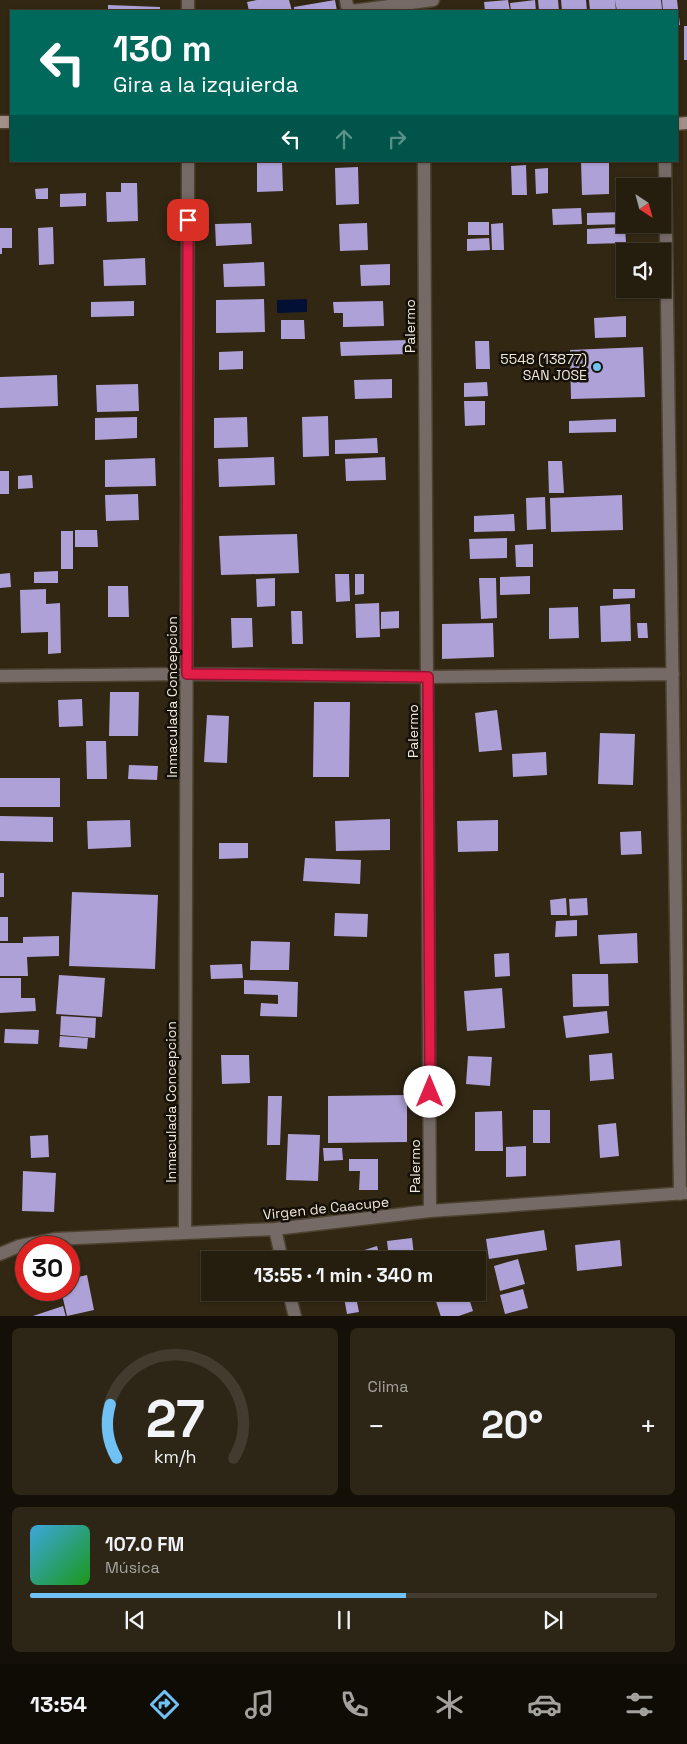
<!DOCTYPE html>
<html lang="es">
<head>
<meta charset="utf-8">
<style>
	body { margin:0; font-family:"Space Grotesk",sans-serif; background:#2d2617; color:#f1f3f6; height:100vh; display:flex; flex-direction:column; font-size:19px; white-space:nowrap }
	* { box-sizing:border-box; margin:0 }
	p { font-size:16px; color:#a3a29e }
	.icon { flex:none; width:28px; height:28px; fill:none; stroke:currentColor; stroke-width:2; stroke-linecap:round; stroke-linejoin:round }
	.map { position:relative; height:1316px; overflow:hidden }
	.side { display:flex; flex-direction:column; gap:12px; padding:12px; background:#141008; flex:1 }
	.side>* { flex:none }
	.banner { position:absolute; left:10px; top:10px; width:668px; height:152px; border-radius:0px; box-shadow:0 1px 4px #0004,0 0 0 1px #423b2e; background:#00695c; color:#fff; overflow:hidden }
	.needle { width:32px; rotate:144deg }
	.controls { position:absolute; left:616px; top:178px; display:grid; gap:10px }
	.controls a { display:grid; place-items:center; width:55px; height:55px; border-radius:0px; background:#251d0e; box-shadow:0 1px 4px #0004,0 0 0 1px #423b2e; font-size:25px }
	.speed { position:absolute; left:15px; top:1236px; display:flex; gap:10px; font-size:25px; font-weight:700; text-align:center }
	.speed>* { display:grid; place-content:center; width:65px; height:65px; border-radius:50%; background:#251d0e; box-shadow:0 1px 4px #0004,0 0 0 1px #423b2e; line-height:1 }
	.speed .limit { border:8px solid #d22; background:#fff; color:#111 }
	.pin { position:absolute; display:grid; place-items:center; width:42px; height:42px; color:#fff; margin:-21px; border-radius:10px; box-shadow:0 2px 8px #0006 }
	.me { position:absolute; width:55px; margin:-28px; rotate:0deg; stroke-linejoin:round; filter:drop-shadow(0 0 4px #0008) }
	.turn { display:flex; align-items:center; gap:18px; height:105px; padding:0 20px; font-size:22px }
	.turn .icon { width:65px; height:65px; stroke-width:2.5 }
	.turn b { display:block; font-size:35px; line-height:42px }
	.lanes { display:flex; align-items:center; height:48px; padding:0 20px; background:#0003; justify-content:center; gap:25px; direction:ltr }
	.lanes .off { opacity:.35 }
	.big { font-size:38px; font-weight:600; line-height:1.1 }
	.side .tile { flex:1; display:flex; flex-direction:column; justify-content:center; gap:8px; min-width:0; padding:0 18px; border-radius:8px; background:#2d2617 }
	.side .dial { align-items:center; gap:0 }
	.dial svg { height:130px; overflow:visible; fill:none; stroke:#423b2e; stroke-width:7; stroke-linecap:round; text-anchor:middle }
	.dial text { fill:#f1f3f6; stroke:none }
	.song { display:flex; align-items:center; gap:15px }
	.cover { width:60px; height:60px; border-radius:8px; background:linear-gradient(135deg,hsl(200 70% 55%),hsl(120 70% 35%)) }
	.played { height:5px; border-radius:2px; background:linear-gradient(90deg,#70c1f4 60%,#423b2e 60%) }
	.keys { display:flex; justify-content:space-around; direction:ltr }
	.heat { display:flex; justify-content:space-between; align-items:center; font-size:28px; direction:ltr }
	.side .tiles { flex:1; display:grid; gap:12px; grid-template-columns:1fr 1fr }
	.tile:last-child { grid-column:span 2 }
	.trip { position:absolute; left:201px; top:1251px; width:285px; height:50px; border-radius:0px; background:#251d0e; box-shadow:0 1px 4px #0004,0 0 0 1px #423b2e; font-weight:600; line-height:50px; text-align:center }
	.dock { display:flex; height:80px; justify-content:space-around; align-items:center; background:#0f0c06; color:#a3a29e }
	.dock .icon { width:35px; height:35px }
	.dock .selected { color:#70c1f4 }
	.dock b { font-size:22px; color:#f1f3f6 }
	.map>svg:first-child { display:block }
	.built { fill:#3c2f15 }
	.water { fill:#031036 }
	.building { fill:#aea1d7 }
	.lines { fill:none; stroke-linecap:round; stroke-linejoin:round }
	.street-casing { stroke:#4c422f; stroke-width:15 }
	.secondary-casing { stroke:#4c422f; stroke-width:15 }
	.street { stroke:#756a66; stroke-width:12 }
	.secondary { stroke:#a19088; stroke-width:12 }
	.route-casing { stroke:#92132f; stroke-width:12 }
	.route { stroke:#e11d48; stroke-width:9 }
	.poi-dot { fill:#70c1f4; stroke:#151008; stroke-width:2 }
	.labels { text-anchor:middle; stroke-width:5; stroke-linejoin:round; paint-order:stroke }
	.street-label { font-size:14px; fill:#efe8dc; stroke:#151008 }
	.poi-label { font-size:14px; fill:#efe8dc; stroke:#151008; text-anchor:end }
</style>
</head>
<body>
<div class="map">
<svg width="687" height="1317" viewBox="0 0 687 1317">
	<rect width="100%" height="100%" fill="#312713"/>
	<path class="built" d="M687 117V1191L681 1192 683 118Z"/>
	<path class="water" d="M307 299V312L277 313V300Z"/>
	<path class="building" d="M257 0H289L292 11H249L247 2Z
		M335 0 337 11H294V7Z
		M508 0 510 11H485L484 2Z
		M535 0 536 11H511L510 3Z
		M538 0H558L559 11H539Z
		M561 0H586L587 11H562Z
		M589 0H615L616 11H590Z
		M615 0H661L662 9 617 11Z
		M662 0H677L680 25H676V11H663Z
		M108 5 160 7V11H108Z
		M684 26H687V60H684Z
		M676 28H679V90H676Z
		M257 161H282L283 191 257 192Z
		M581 161H609V194L582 195Z
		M526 165 527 195H512L511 166Z
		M358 167 359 204 336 205 335 168Z
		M548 168V193L536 194 535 169Z
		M121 183H137L138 221 107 222 106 192H121Z
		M48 188V199H36L35 189Z
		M86 193V206L60 207V194Z
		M581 208 582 224 553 225 552 209Z
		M625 212V224L587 225V213Z
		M468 222H489V235H468Z
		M251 223 252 244 216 246 215 224Z
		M367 223 368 250 340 251 339 224Z
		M503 223 504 250H492L491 224Z
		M53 227 54 264 39 265 38 228Z
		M625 227 626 243 587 244V229Z
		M0 228H12V248H2V254H0Z
		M489 238 490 250 467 251V239Z
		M145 258 146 285 104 286 103 260Z
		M264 262 265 286 224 287 223 264Z
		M390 264V285L361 286 360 265Z
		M264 299 265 332 216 333V300Z
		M134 301V316L91 317V302Z
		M383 301 384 326 343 327V313H334L333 302Z
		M626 316V337L595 338 594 318Z
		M281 320H304L305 339H281Z
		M408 340V354L341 356 340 342Z
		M475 341H489L490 369H476Z
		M643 347 645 397 571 399 570 350Z
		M243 351V369L219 370V352Z
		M57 375 58 406 0 408V377Z
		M392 379V398L355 399 354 380Z
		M487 382 488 396 464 397V383Z
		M138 384 139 411 97 412 96 385Z
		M464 401H485V425L465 426Z
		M328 416 329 456 303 457 302 417Z
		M137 417V438L95 440V418Z
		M247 417 248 447 214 448V418Z
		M616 419V432L569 433V421Z
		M377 438 378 453 335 454V440Z
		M274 457 275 485 219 487 218 459Z
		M385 457 386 480 346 481 345 459Z
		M155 458 156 486 105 487V460Z
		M548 461H562L564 493H549Z
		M0 471H9V494H0Z
		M32 475 33 488 18 489V476Z
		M138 494 139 520 106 521 105 495Z
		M622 495 623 530 551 532 550 498Z
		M545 497 546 529 527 530 526 498Z
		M514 514 515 531 474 532V516Z
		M75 530H97L98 547H75Z
		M61 531H73V569H61Z
		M297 534 299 573 221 575 219 536Z
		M507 538V558L470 559 469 539Z
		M533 544V567H516L515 545Z
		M58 571V583H34V572Z
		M10 573 11 587 0 588V574Z
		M335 574H349L350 601 336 602Z
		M355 574H364V594L355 595Z
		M530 576V594L500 595V577Z
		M275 578V606L257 607 256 579Z
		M479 578H496L497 618 481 619Z
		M108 586H128L129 617H108Z
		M46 589V604L60 603 61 653 48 654V632L21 633 20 590Z
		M613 589H635V598L613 599Z
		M379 603 380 637 356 638 355 604Z
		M630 604 631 641 601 642 600 606Z
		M578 607 579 638 549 639V608Z
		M291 611H302L303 644H292Z
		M399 611V628L381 629V612Z
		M231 618H252L253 647 232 648Z
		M493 623 494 657 442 659V624Z
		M637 623H647L648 638H638Z
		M110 692H139L138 736H109Z
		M82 699 83 726 59 727 58 700Z
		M314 702H350L349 777H313Z
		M497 710 502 750 479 752 475 713Z
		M207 715 229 716 227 763 204 762Z
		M600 733 635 734 633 785 598 784Z
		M86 741H106L107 779H87Z
		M546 752 547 775 513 777 512 754Z
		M129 765 158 766 157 780 128 779Z
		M0 778H60V807H0Z
		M0 816 53 817V842L0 841Z
		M390 819V850L336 851 335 821Z
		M130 820 131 847 88 849 87 821Z
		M498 820V851L458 852 457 821Z
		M641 831 642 854 621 855 620 832Z
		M219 843H248V858L219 859Z
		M305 858 361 860 360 884 303 881Z
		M0 873H4V897H0Z
		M72 892 158 895 155 969 69 966Z
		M566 898 567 915H551L550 900Z
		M587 898 588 915 570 916 569 899Z
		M335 913 368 914 367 937 334 936Z
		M0 917H8V941H0Z
		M577 920V936L555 937 556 921Z
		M637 933 638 963 600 964 598 935Z
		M59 936V956L27 957 28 976H0V943H23V937Z
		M251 941 290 942 289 970H250Z
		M509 953 510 976 495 977 494 954Z
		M242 964 243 978 211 979 210 965Z
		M572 974H608L609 1006 573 1007Z
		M59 975 105 978 102 1017 56 1014Z
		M0 978H21V998H35L36 1011 0 1013Z
		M244 980 298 982 297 1017 260 1016 261 1003 278 1004V995L244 994Z
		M502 988 505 1028 467 1031 464 991Z
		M607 1011 609 1033 566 1038 563 1016Z
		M61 1016 96 1018 95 1038 60 1035Z
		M5 1029 39 1030 38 1044 4 1043Z
		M60 1036 88 1038 87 1049 59 1047Z
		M612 1053 614 1079 590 1081 589 1055Z
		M221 1055H249L250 1083 222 1084Z
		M468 1056 492 1057 490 1086 466 1084Z
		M407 1095V1142L328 1143V1096Z
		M268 1096H282L280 1145H267Z
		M533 1110H550V1143H533Z
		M502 1111 503 1151H475V1112Z
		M616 1123 619 1156 600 1158 598 1125Z
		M288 1134 320 1135 318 1181 286 1180Z
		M48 1135 49 1157 31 1158 30 1136Z
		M526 1146V1176L506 1177V1147Z
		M323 1148H342L343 1160 324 1161Z
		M349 1159H378V1190H359L360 1171H349Z
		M23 1171 56 1173 54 1212 22 1211Z
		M544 1230 547 1250 489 1259 486 1239Z
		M412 1238 414 1255 389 1259 387 1241Z
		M620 1240 622 1266 577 1271 575 1245Z
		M377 1246 381 1260H357L355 1253Z
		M247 1255 248 1260H232V1259Z
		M518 1259 525 1284 500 1291 494 1266Z
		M87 1275 94 1310 67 1316 61 1290H69V1279Z
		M523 1289 528 1308 505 1314 500 1295Z
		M343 1292H355L359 1312 347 1314Z
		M396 1292H426V1293L398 1299Z
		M433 1292H467L473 1311 456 1317H441Z
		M63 1306 66 1317H33V1316Z"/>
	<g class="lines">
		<g class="street-casing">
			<path id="street" d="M346 0 347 6 352 11 433 0
				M188 11V0
				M424 161 430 1211
				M665 161 680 1194
				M0 676 187 674 427 677 673 674
				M275 1229 282 1260
				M185 1233 188 161
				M0 1254 19 1246 55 1239 275 1229 430 1211 687 1193
				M289 1292 295 1317"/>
		</g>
		<g class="secondary-casing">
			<path id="secondary" d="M0 122H11
				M676 124 687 123"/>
		</g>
		<use href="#street" class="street"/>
		<use href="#secondary" class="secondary"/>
	</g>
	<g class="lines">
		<g class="route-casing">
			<path id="route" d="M188 220 187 674 428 677 430 1092"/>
		</g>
		<use href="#route" class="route"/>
	</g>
	<circle class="poi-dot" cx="597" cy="367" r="5"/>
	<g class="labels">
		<g class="street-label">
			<text transform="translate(410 326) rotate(-90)" y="5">Palermo</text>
			<text transform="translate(172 697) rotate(-90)" y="5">Inmaculada Concepcion</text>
			<text transform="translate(413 731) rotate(-90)" y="5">Palermo</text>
			<text transform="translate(171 1102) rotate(-90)" y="5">Inmaculada Concepcion</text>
			<text transform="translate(415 1166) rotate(-90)" y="5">Palermo</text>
			<text transform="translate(326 1208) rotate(-6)" y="5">Virgen de Caacupe</text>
		</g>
		<g class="poi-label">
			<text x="587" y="364">5548 (13877)<tspan x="587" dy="16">SAN JOSE</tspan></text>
		</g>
	</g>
</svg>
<div class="controls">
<a><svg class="needle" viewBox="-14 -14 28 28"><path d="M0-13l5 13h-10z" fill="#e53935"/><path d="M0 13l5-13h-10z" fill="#a3a29e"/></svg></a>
<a><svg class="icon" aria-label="sound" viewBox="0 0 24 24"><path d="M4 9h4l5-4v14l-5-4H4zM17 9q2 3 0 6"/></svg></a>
</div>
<div class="speed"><div class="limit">30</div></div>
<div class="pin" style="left:188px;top:220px;background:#d93025"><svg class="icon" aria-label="arrive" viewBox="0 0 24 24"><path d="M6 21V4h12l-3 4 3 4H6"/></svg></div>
<svg class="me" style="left:430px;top:1092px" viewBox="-20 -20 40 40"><circle r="19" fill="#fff"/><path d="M0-13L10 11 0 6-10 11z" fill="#e11d48"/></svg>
<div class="trip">13:55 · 1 min · 340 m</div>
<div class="banner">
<div class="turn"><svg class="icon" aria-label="left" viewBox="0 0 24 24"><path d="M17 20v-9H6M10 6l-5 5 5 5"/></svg><div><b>130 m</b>Gira a la izquierda</div></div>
<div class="lanes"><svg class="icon" aria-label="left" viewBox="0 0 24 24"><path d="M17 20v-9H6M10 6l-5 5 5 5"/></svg><svg class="icon off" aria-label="ahead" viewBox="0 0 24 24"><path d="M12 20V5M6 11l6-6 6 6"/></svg><svg class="icon off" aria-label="right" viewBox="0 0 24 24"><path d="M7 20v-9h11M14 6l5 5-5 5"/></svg></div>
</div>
</div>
<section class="side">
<div class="tiles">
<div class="tile dial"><svg viewBox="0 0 100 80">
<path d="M14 69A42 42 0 1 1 86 69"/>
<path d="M14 69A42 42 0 0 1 10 36" stroke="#70c1f4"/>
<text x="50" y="56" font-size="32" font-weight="700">27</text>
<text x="50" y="72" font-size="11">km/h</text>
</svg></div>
<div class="tile"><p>Clima</p>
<div class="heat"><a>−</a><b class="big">20°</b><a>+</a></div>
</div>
<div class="tile">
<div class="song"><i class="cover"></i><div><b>107.0 FM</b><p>Música</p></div></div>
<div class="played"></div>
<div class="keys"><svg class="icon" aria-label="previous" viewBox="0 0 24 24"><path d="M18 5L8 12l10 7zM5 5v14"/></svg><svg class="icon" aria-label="pause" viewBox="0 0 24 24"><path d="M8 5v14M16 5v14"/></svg><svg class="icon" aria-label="next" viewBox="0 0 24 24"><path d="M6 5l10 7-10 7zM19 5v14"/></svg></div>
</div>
</div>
</section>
<nav class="dock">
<b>13:54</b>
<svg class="icon selected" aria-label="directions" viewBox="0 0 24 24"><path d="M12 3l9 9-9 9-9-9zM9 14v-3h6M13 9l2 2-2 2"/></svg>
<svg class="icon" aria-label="music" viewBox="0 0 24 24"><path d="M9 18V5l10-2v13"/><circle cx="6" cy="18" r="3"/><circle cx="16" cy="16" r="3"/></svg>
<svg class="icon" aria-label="phone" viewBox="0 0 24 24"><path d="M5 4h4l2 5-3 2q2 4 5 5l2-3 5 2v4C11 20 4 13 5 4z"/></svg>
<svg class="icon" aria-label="climate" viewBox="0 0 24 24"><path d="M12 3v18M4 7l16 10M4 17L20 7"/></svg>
<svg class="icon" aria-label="car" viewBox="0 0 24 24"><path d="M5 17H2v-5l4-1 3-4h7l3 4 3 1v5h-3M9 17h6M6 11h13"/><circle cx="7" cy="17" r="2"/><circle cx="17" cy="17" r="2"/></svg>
<svg class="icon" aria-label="filters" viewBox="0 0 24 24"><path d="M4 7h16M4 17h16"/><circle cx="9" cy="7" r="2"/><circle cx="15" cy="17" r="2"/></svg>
</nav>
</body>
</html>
